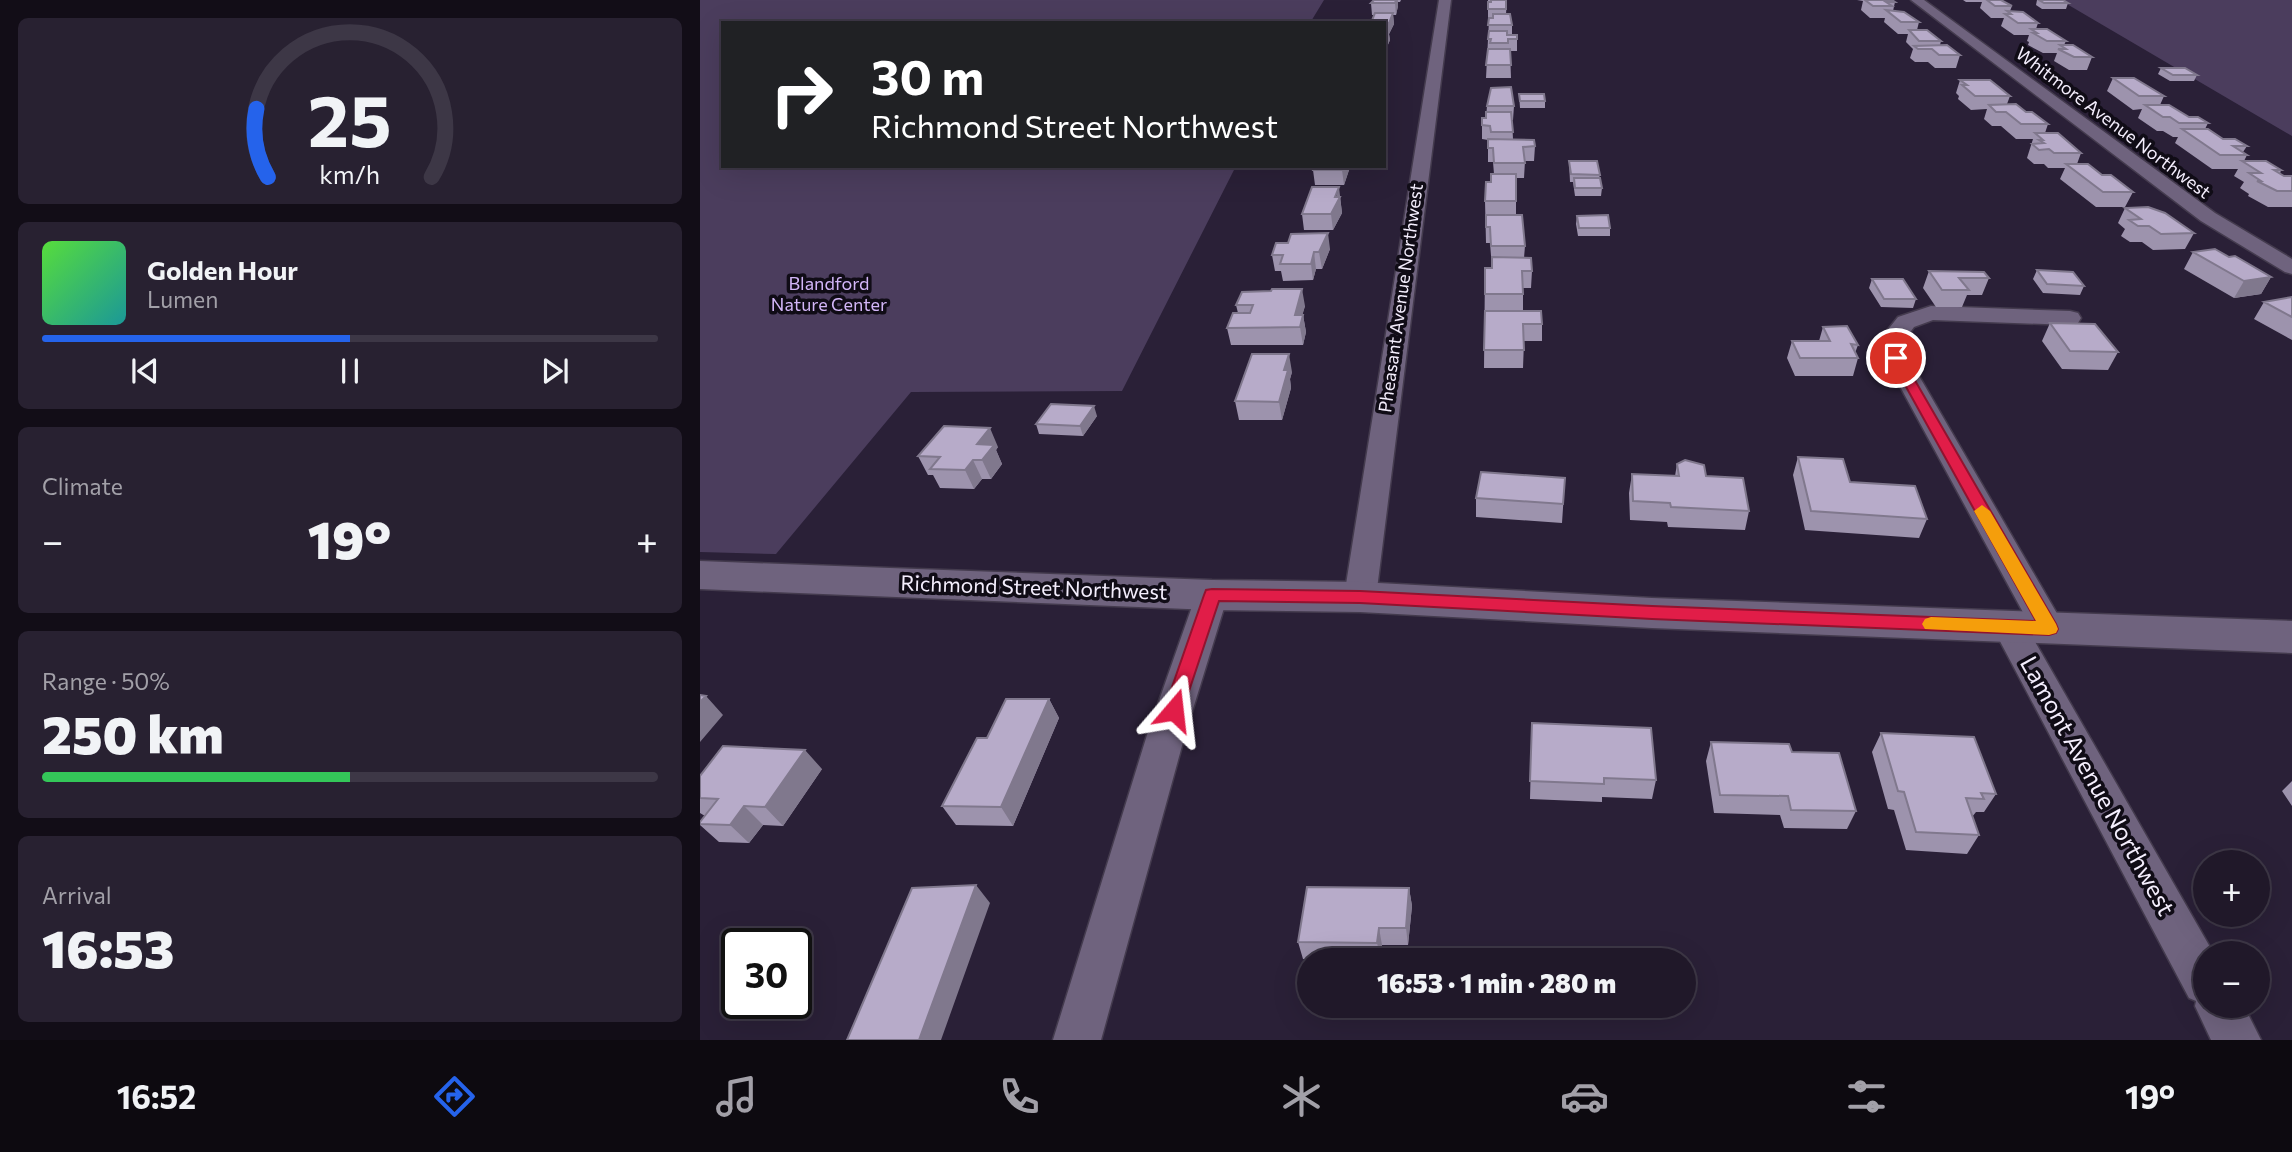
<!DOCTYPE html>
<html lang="en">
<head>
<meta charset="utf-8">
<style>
	body { margin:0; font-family:Commissioner,sans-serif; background:#282131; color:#f1f3f6; height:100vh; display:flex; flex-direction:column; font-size:26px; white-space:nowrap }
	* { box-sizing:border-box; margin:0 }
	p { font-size:23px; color:#a2a0a8 }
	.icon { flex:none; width:38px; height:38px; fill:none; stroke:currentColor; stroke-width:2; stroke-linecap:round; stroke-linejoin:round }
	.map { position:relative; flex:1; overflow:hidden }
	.drawer { display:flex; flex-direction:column; gap:18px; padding:18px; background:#120d17; width:700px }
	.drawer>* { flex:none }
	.hud { position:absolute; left:21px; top:21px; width:665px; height:147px; border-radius:0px; box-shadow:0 7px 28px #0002,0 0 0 2px #3d3746; background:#202124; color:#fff; overflow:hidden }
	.fabs { position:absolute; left:1493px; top:850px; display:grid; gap:14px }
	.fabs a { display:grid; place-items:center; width:77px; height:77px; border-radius:50%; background:#201829; box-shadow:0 7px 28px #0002,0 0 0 2px #3d3746; font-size:35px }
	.speed { position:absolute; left:21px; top:928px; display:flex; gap:14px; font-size:35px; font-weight:700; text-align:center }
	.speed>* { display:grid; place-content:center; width:91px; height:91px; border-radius:50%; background:#201829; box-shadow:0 7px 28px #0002,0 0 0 2px #3d3746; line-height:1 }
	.speed .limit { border:4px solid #111; border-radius:10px; background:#fff; color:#111 }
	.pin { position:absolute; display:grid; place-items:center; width:60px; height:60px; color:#fff; margin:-30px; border:4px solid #fff; border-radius:50%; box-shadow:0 2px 7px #0007 }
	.me { position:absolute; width:77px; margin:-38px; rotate:17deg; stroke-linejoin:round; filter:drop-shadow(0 0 5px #0008) }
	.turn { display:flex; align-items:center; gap:24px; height:147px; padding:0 35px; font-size:32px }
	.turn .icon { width:91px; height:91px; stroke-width:2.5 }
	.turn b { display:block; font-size:49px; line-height:60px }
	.big { font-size:52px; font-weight:800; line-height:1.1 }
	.drawer .tile { flex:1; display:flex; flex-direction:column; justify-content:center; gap:10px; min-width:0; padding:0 24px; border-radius:10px; background:#282131 }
	.drawer .dial { align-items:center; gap:0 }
	.dial svg { height:182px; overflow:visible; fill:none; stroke:#3d3746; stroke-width:7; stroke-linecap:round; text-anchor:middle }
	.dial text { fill:#f1f3f6; stroke:none }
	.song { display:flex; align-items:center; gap:21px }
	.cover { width:84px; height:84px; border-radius:10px; background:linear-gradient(135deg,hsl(110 70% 55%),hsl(180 70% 35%)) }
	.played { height:7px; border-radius:4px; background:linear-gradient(90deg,#2563eb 50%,#3d3746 50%) }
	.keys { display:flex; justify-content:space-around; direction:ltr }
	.heat { display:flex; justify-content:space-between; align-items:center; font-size:38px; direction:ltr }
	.charge { height:10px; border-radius:5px; background:linear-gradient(90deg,#34c759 50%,#3d3746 0) }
	.trip { position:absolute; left:597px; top:948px; width:399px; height:70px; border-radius:35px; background:#201829; box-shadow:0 7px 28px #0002,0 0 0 2px #3d3746; font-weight:800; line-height:70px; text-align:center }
	.tab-bar { display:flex; height:112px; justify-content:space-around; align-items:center; background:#0d0a10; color:#a2a0a8 }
	.tab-bar .icon { width:49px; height:49px }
	.tab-bar .on { color:#2563eb }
	.tab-bar b { font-size:32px; color:#f1f3f6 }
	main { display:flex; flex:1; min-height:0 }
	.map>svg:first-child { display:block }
	.green { fill:#4b3d5d }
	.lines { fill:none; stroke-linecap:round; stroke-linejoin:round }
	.minor-casing { stroke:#443b4e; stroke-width:3 }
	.tertiary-casing { stroke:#443b4e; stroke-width:3 }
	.minor { fill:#6f637e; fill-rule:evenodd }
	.tertiary { fill:#6f637e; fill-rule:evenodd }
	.wall { fill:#9d93ad }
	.shaded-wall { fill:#80788d }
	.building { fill:#b7abc9; stroke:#80788d; stroke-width:2 }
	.route { fill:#e11d48; stroke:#92132f; stroke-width:2 }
	.slow { fill:#f59e0b }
	.labels { text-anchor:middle; stroke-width:7; stroke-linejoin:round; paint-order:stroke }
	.far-street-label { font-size:18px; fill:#f4eefd; stroke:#100c16 }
	.far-park-label { font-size:18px; fill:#d3b6f8; stroke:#100c16 }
	.street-label { font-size:21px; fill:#f4eefd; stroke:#100c16 }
	.near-street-label { font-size:24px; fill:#f4eefd; stroke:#100c16 }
</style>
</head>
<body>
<main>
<section class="drawer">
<div class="tile dial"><svg viewBox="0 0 100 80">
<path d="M14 69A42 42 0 1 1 86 69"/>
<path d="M14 69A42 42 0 0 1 9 39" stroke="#2563eb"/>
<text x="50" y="56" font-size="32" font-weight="700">25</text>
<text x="50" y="72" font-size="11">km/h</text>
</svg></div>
<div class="tile">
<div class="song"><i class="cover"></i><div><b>Golden Hour</b><p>Lumen</p></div></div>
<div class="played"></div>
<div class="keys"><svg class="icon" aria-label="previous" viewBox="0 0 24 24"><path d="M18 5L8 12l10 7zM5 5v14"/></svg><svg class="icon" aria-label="pause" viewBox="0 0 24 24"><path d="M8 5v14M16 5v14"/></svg><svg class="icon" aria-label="next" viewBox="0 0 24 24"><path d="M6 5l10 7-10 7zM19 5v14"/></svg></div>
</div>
<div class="tile"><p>Climate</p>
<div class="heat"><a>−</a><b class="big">19°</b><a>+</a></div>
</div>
<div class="tile"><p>Range · 50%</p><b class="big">250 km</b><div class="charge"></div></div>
<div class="tile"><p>Arrival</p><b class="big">16:53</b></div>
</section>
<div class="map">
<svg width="1592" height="1040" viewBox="0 0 1592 1040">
	<rect width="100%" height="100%" fill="#2a2037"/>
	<path class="green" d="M0 0H624L610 23H23V166H536L422 391 211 392 76 554 0 552Z
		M1360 0H1592V136Z"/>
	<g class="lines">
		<g class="minor-casing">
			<path id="minor" d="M739 0H751L676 597 671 605 660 609 649 605 644 597Z
				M1211 0H1224L1515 213 1592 259V274L1585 272 1501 221Z
				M1231 306 1370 311 1378 313 1381 318 1378 323 1370 325 1233 320 1214 327 1206 338 1208 357 1366 629 1361 638 1349 642 1337 638 1184 357 1182 337 1198 317Z
				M512 583 523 587 528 595 485 735 401 1040H353L447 735 496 595 501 587Z
				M1310 615 1322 619 1514 954H1505V1006H1544L1561 1040H1511L1495 1006 1496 1001 1489 998 1293 628 1298 619Z"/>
		</g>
		<g class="tertiary-casing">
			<path id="tertiary" d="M0 561 512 580 660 582 952 598 1592 621V653L952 628 660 612 512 610 0 589Z"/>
		</g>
		<use href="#minor" class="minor"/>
		<use href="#tertiary" class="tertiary"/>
	</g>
	<path class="wall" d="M674 0H701L700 2H698V6L696 15H693L694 24 689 34 690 40 686 49H684V23L675 15H672L671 3Z
		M788 0H807L806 14 812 25V35H817V51H810L811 78H786L789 20H788Z
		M1157 0H1192L1195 2 1193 11 1219 22 1217 30 1241 41 1240 45 1260 55 1256 68H1235L1228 62H1215L1210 58 1213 49 1206 42 1208 34H1198L1184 22 1185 18H1170L1161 10 1163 1Z
		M1263 0H1301L1312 6 1310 11 1338 23 1336 29 1366 41 1364 45 1392 57 1387 70H1369L1354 61 1357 53H1343L1328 45 1329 42 1327 41 1329 35H1314L1301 26 1304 18H1291L1280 8 1282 2H1266Z
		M1337 0H1363L1368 3 1366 9H1342L1336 5Z
		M1461 68 1497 75 1494 81H1470L1458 74Z
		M1413 78 1464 96 1460 105 1489 117 1508 123 1505 129 1523 139 1547 146 1543 152 1547 155 1544 161 1581 170 1580 174 1584 176H1592V207H1568L1548 196 1549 194 1540 188 1544 182 1534 176 1538 169H1512L1475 143 1478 137H1473L1463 131H1457L1438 118 1442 109 1433 110 1407 91Z
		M1260 80 1310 96 1307 104 1326 112 1348 124 1345 133 1381 153 1377 164 1402 175 1433 192 1425 207H1396L1360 179 1365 168H1348L1344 164H1334L1327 158 1333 139H1316L1301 126H1292L1284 119 1287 109 1271 110 1258 99 1259 96 1256 93Z
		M819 94 845 101V108H820Z
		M787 106H814L813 120H812L813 139 835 146 834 161H825L824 178H816V215L825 246 824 258 832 271 831 288H823V311L842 324V341H824L823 368H784L785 268H792L790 243H786L785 201 794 174 793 162H788V140L782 139V118H786Z
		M869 161 900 175 899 178 902 188 901 196H875L873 182H870Z
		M614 166H653L652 170H649L644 185H615L613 170Z
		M640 197 642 213 633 230H604L602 214Z
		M1425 208 1494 233 1485 249 1453 250 1442 242H1430L1421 236 1425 229 1418 223Z
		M877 216 910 228V236H878L876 224Z
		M630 249 622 269H616L613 280 583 281 581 271H575L572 255Z
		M1493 252 1529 257 1571 277 1561 294 1534 298 1484 269Z
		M1337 270 1384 286 1380 295 1343 293 1333 279Z
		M1229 271 1289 278 1282 295H1267L1262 307H1236L1223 288Z
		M1172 279 1216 299 1213 308 1181 307 1169 288Z
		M1592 297V340L1554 319 1564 302Z
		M536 305 605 306 602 315H603L606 332 603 345H531L527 328 538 313Z
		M1350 323 1418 352 1408 370 1362 369 1342 341Z
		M1123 327 1158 345 1155 353 1158 358 1153 376H1095L1087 358 1092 341H1119Z
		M592 372 590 379 591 388 582 420H539L535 401Z
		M397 416 383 436 339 434 336 424Z
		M298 447 296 450 302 464 291 479H282L274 489 240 488 233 475H228L218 456Z
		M1098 457 1227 519 1219 538 1105 530 1093 475Z
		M977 464 1006 476 1049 511 1045 530 968 527 967 522 930 520 929 493 932 474 975 476Z
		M865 478 862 523 776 517V498Z
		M349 699 359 718 313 826 256 825 242 806 287 738Z
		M832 723 956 780 952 799 902 797V802L830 799Z
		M1181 733 1296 794 1284 812H1276L1272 817 1279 835 1267 854 1206 850 1194 810 1188 809 1172 752Z
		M1011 742 1092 752 1156 811 1147 829 1084 828 1080 815 1014 813 1006 761Z
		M122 769 83 826 63 825 49 843 19 842 0 825V822L5 816 0 813V776Z
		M1592 781V806L1582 791Z
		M709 888 712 906 708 945H682L681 960 603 959 598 942Z"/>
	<path class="shaded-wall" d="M696 0H698V6L696 15 695 3Z
		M693 13 694 24 689 34 690 40 686 49V37L684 35V23Z
		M644 166H648L649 170 644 185 642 170Z
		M639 187 642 213 633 230 631 214Z
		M628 233 630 249 622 269 619 252Z
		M614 252 616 269 613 280 611 264Z
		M1571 277 1561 294 1534 298 1544 281Z
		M602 289 605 306 599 327 595 315Z
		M603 315 606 332 603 345 600 327Z
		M589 354 592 372 590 379 591 388 582 420 579 402 584 370Z
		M394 406 397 416 383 436 380 426Z
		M290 428 298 447 296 450 302 464 291 479 282 460 277 444Z
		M273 460 282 479 274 489 265 470Z
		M6 696 23 715 0 742V702Z
		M349 699 359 718 313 826 301 807Z
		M105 750 122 769 83 826 65 807Z
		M44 806 63 825 49 843 30 825Z
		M276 885 290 903 241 1040H219Z
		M709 888 712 906 708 945 706 928Z
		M679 928 682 945 681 960 677 943Z"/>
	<path class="building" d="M674 0H696L695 3H671Z
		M791 0H806V9H788V2H791Z
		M1165 0H1192L1195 2H1186L1192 6H1173Z
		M1287 0H1301L1312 6H1295Z
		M1339 0H1363L1368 3H1344Z
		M1186 10 1204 12 1219 22H1201Z
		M1307 11 1323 12 1338 23H1318L1305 14H1311Z
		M675 13H693L689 23H671Z
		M793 14H810L812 25H788L789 18H793Z
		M684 28H689L686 37H684Z
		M1331 29H1347L1366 41H1347L1333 33H1337Z
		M1209 30H1227L1241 41H1219Z
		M789 31H807V35H817V39H808V43H790L791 39H788Z
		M1247 45 1260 55H1239L1232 49H1218L1214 46Z
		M1360 45H1373L1392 57H1374L1358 49H1366Z
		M788 49H810L811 65H786Z
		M1461 68H1485L1497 75H1473Z
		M1413 78H1434L1464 96H1439Z
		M1260 80H1290L1310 96H1275L1262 85H1267Z
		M811 87 814 106H787L791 88Z
		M819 94H844L845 101H820Z
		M1316 104 1326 112H1332L1348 124H1321L1306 112H1296L1289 105Z
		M1445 105H1469L1489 117H1498L1508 123H1479L1470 117H1463Z
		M786 112H811L813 132H791L790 126 782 125V118H786Z
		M1482 129H1508L1523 139H1535L1547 146H1533L1547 155H1520Z
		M1335 133H1358L1381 153H1354L1349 149 1339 150 1332 144 1344 143 1339 140H1343Z
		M788 139 834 140 835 146 823 147 825 163H794L793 148H788Z
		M869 161H897L900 175 871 174Z
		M1542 161H1566L1581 170H1574L1584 176H1592V191H1577L1557 181H1561L1549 173H1561Z
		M1366 164H1388L1402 175H1411L1433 192H1403Z
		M614 166H644L642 170H613Z
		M791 174H816V201H785L786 182H791Z
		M874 178H900L902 188H875Z
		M612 187H639L635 197H640L631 214H602Z
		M1448 207 1465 213 1494 233 1461 234 1449 226H1438L1429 220 1441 219 1425 208Z
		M786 215H822L825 246H791L790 227H786Z
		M908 215 910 228H879L877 216Z
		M628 233 619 252H614L611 264H580L583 255H572L576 243H588L591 234Z
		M1515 249 1529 257 1535 256 1571 277 1544 281 1493 252Z
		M792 257 831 258 832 271H822L823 294H785V268H792Z
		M1337 270 1373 272 1384 286 1347 284Z
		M1229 271 1284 272 1289 278H1259L1269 290H1242Z
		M1172 279H1203L1216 299H1184Z
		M572 289H602L595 315H603L600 327 527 328 533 313H550L553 305H536L542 292 571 291Z
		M1592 297V317L1564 302Z
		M785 311H841L842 324H823L824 350H784Z
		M1350 323 1395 324 1418 352 1370 351Z
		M1147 326 1158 345 1151 344 1158 358H1100L1092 341H1130L1123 327Z
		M552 354H589L584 370H588L579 402 535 401Z
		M351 404 394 406 380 426 336 424Z
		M244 426 290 428 277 444 294 445 282 460H273L265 470 230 469 240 457 218 456Z
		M1098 457 1143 459 1150 482 1215 486 1227 519 1111 511Z
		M985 460 1004 465 1006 476 1043 478 1049 511 971 507 970 503 933 501 932 474 979 476 977 464Z
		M781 472 865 478 863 504 776 498Z
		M0 695 6 696 0 702Z
		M306 699H349L301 807 242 806 277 738H287Z
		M832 723 951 728 956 780 904 778V784L830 781Z
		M1181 733 1274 737 1296 794 1281 793 1284 799 1266 798 1279 835 1216 832 1204 792 1198 791Z
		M1011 742 1089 744 1092 752 1139 753 1156 811 1091 810 1088 796 1020 795Z
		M23 746 105 750 65 807 44 806 30 825 0 824V822L18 799 0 798V776Z
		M276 885 219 1040H147L212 888Z
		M607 887 709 888 706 928H679L677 943 598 942Z"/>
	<path class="route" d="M1196 354 1202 358 1356 624 1358 629 1356 633 1349 635 952 619 660 603 519 601 481 715 474 718 467 715 464 710 504 595 506 590 512 589 660 591 952 606 1336 621 1190 358Z"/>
	<path class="slow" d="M1282 505 1290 511 1356 624 1358 629 1356 633 1349 635 1225 629 1222 624 1225 619 1231 617 1336 621 1274 511Z"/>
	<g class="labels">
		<g class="far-street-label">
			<text transform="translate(1413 123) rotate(37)" y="6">Whitmore Avenue Northwest</text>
			<text transform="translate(701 298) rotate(-82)" y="6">Pheasant Avenue Northwest</text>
		</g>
		<g class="far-park-label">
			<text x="129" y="290">Blandford<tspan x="129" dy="21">Nature Center</tspan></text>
		</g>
		<g class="street-label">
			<text transform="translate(334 588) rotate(2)" y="7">Richmond Street Northwest</text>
		</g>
		<g class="near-street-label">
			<text transform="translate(1397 786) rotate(61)" y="8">Lamont Avenue Northwest</text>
		</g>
	</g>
</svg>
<div class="fabs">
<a>+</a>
<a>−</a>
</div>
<div class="speed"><div class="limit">30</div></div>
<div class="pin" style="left:1196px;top:358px;background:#d93025"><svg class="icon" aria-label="arrive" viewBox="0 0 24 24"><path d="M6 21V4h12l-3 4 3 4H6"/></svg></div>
<svg class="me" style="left:474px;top:710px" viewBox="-20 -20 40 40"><path d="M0-17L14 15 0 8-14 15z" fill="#e11d48" stroke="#fff" stroke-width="4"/></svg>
<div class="trip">16:53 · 1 min · 280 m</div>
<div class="hud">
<div class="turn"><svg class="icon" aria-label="right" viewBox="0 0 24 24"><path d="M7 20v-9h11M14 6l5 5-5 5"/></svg><div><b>30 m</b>Richmond Street Northwest</div></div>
</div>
</div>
</main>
<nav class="tab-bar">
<b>16:52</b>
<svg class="icon on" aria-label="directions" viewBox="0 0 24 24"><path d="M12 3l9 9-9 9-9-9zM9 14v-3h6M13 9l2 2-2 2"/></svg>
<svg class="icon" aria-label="music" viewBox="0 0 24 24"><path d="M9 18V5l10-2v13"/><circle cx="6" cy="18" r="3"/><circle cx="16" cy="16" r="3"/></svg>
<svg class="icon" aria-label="phone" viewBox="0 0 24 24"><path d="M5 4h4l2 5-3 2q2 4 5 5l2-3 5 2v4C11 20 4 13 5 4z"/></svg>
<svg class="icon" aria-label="climate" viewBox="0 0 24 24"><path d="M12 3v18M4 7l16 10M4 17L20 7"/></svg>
<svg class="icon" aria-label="car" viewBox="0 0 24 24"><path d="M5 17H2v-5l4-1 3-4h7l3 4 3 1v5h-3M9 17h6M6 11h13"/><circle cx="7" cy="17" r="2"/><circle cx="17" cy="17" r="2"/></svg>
<svg class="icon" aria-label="filters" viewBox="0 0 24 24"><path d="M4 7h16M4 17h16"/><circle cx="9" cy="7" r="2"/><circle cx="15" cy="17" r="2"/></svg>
<b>19°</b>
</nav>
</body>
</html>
